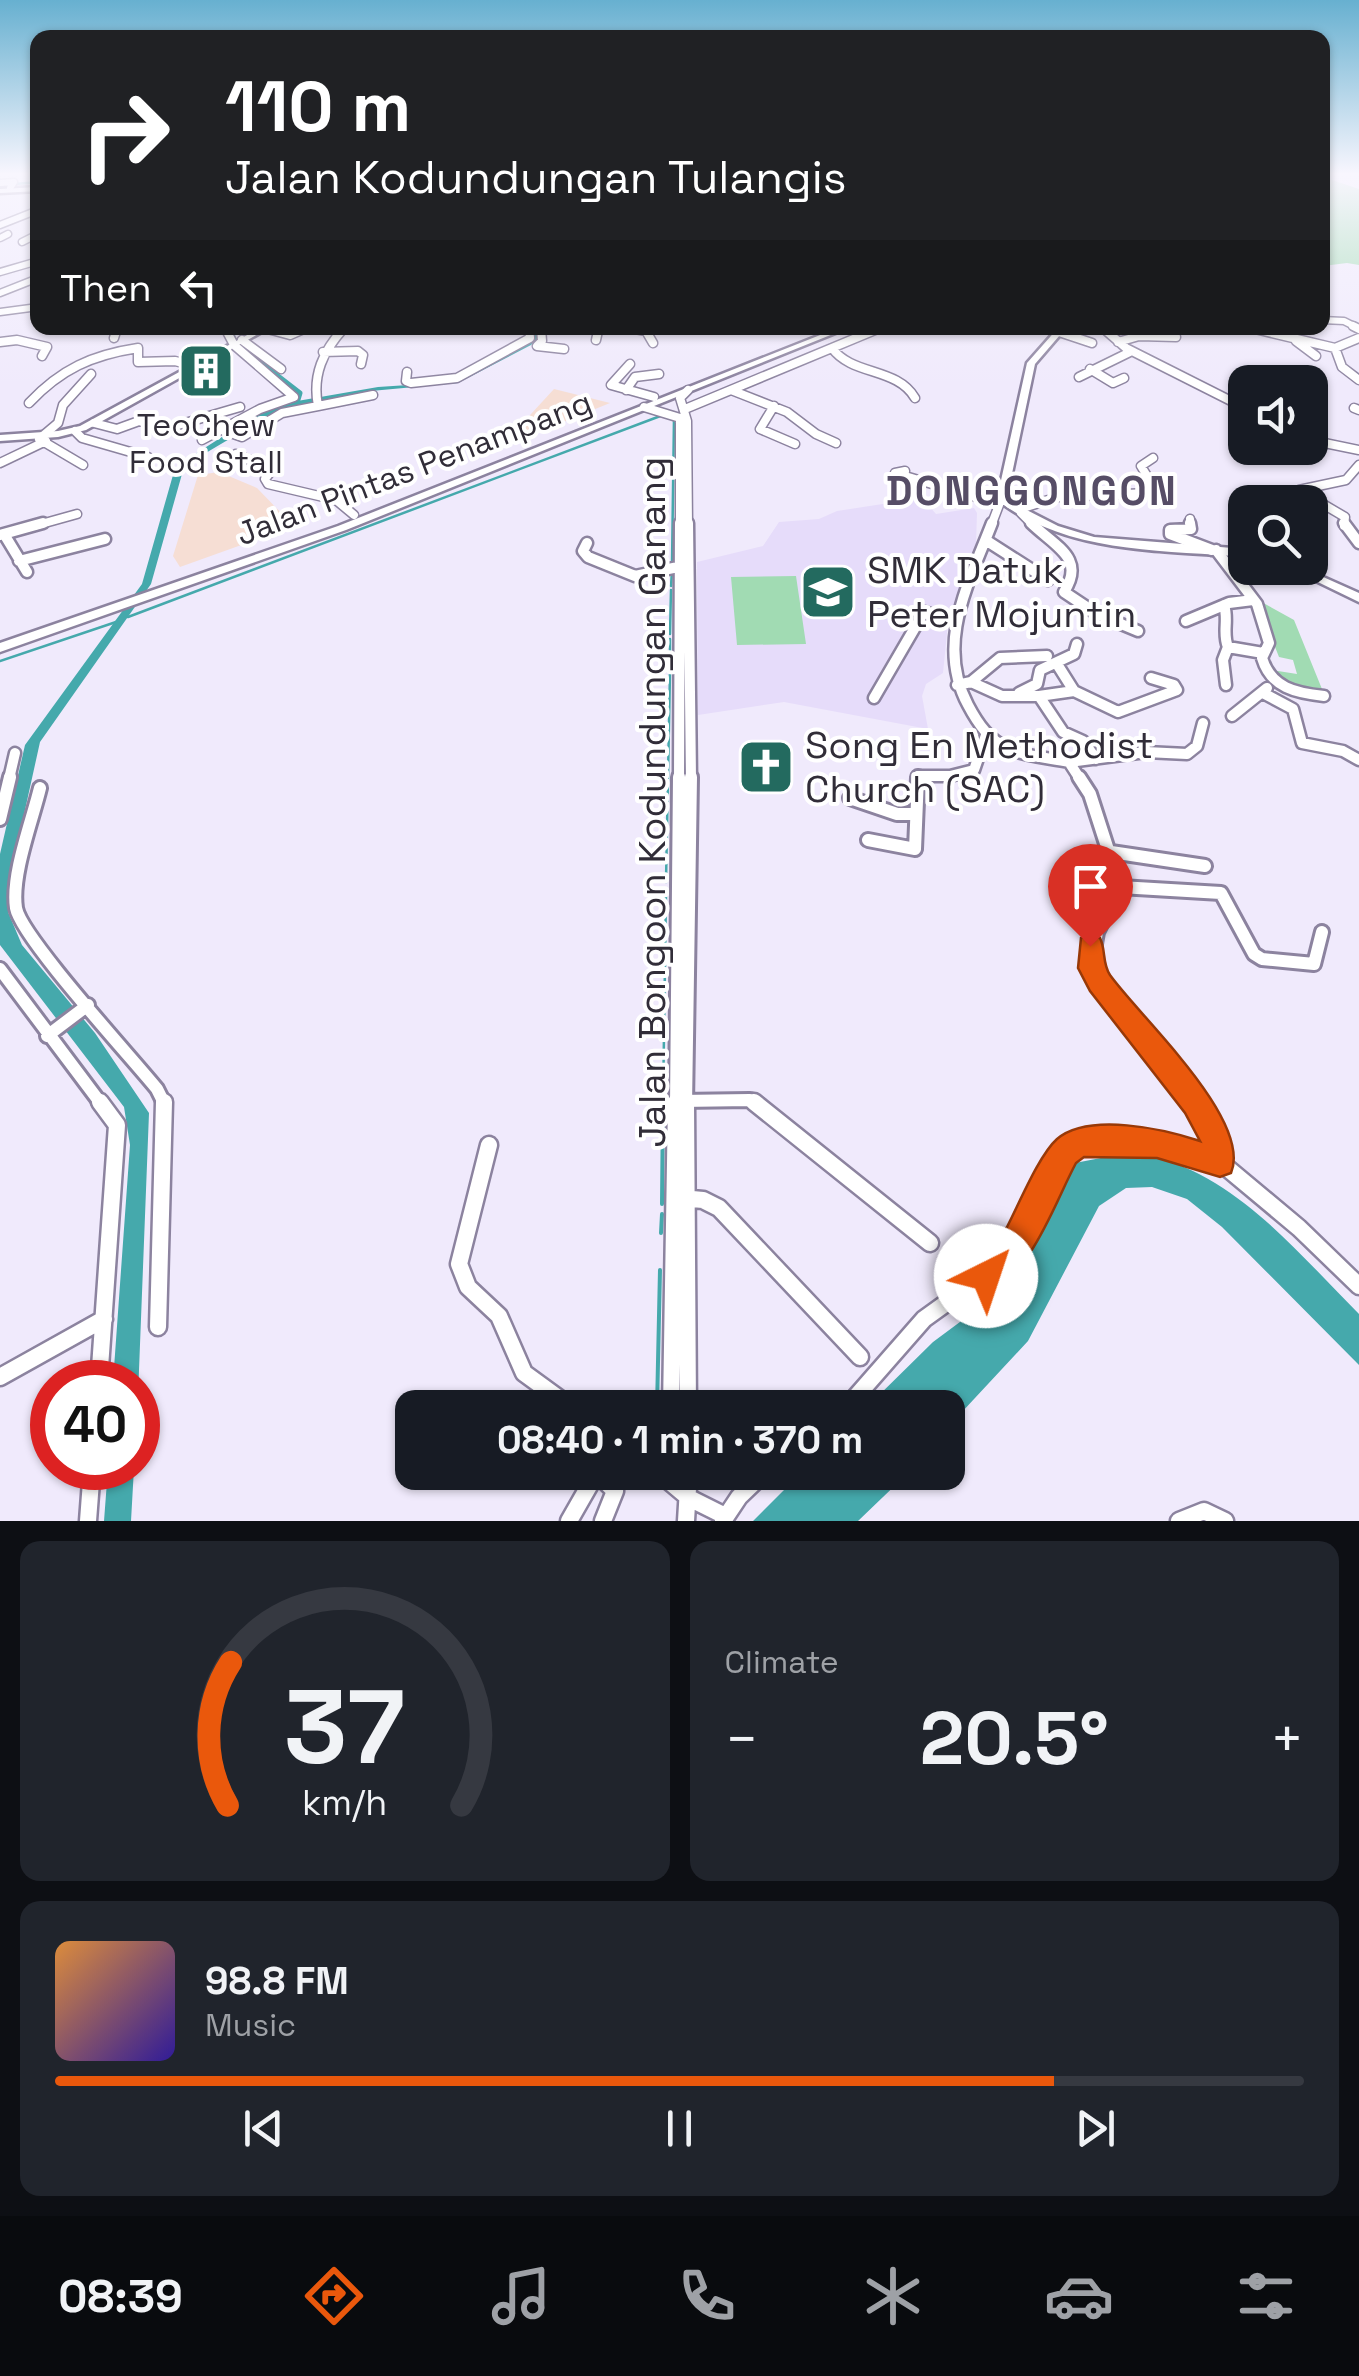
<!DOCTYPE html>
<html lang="en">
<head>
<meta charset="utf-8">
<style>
	body { margin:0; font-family:"Space Grotesk",sans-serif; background:#20242c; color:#f1f3f6; height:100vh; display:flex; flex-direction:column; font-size:38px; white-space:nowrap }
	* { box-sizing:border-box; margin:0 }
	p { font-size:32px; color:#9ea1a6 }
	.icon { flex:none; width:55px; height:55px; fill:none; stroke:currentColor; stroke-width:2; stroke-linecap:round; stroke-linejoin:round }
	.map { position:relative; height:1521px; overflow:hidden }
	.details { display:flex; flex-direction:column; gap:20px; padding:20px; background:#0d0f14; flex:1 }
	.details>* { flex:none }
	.hud { position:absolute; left:30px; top:30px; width:1300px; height:305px; border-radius:20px; box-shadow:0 2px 8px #0004; background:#202124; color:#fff; overflow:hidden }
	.controls { position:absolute; left:1228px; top:365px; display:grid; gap:20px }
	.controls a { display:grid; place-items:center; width:100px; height:100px; border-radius:20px; background:#171b24; box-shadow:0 2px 8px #0004; font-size:50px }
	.speed { position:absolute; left:30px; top:1360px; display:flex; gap:20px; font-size:50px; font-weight:700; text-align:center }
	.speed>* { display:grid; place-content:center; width:130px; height:130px; border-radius:50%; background:#171b24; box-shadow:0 2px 8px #0004; line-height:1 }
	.speed .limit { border:15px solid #d22; background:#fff; color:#111 }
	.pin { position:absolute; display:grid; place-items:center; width:85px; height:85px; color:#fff; margin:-102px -42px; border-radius:50% 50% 50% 0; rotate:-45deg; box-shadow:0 0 10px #0007 }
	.pin .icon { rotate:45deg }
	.me { position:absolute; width:110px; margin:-55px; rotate:41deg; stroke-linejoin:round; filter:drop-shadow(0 0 8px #0008) }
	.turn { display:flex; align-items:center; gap:35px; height:210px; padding:0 30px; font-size:45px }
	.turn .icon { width:130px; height:130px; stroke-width:2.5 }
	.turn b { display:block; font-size:70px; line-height:85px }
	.then { display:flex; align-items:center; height:95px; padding:0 30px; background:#0003; gap:20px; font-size:38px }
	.big { font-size:75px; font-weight:700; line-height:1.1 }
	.details .widget { flex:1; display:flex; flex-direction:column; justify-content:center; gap:15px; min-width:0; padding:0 35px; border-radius:20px; background:#20242c }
	.details .dial { align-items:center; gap:0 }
	.dial svg { height:260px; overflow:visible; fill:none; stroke:#363941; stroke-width:7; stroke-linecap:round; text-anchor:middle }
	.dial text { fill:#f1f3f6; stroke:none }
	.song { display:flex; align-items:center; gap:30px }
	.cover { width:120px; height:120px; border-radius:15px; background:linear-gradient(135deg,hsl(30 70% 55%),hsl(250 70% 35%)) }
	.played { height:10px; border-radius:5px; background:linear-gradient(90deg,#ea580c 80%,#363941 80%) }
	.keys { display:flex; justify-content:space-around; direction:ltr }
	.heat { display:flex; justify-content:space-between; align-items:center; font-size:55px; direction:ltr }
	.details .tiles { flex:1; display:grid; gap:20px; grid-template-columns:1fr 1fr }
	.widget:last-child { grid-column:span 2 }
	.trip { position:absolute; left:395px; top:1390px; width:570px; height:100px; border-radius:20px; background:#171b24; box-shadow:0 2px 8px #0004; font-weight:700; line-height:100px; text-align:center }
	.tab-bar { display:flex; height:160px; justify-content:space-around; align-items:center; background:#090b0e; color:#9ea1a6 }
	.tab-bar .icon { width:70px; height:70px }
	.tab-bar .active { color:#ea580c }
	.tab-bar b { font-size:45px; color:#f1f3f6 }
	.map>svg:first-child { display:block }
	.commercial { fill:#f6ded4 }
	.built { fill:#e6dcfa }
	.green { fill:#a1dbb3 }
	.water { fill:#45a9ac }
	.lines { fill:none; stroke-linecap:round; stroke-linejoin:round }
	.stream-far1 { stroke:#45a9ac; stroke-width:2.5 }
	.stream { stroke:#45a9ac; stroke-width:4 }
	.canal { stroke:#45a9ac; stroke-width:5 }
	.minor-far4-casing { stroke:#8c839f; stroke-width:9 }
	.minor-far3-casing { stroke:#8c839f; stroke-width:11 }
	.minor-far2-casing { stroke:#8c839f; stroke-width:15 }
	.minor-far1-casing { stroke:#8c839f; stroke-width:18 }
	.minor-casing { stroke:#8c839f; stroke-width:21 }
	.major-casing { stroke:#8c839f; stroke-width:5 }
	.minor-far4 { stroke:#fff; stroke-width:6 }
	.minor-far3 { stroke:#fff; stroke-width:8 }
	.minor-far2 { stroke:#fff; stroke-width:10 }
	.minor-far1 { stroke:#fff; stroke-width:12 }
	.minor { stroke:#fff; stroke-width:16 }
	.major { fill:#fff; fill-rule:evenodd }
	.route { fill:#ea580c; stroke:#983908; stroke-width:2.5 }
	.labels { text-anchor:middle; stroke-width:8; stroke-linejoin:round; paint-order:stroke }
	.far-poi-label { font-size:32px; fill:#312d38; stroke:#fff }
	.far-street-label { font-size:32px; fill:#312d38; stroke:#fff }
	.poi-label { font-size:38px; fill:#312d38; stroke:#fff; text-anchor:start }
	.street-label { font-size:38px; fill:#312d38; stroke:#fff }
	.far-district-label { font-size:40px; font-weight:bold; letter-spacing:2.5px; fill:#564d66; stroke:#fff }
</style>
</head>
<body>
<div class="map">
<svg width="1359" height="1521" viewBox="0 0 1359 1521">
	<rect width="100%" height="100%" fill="#f0eafc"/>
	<path class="commercial" d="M554 389 610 403 512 443 507 440Z
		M219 472 257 488 286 518 272 534 180 567 173 556 198 475Z"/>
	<path class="built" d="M922 498 936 514 974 508 977 513 976 544 948 623 943 673 926 684 922 696 928 729 784 702 698 715 697 562 763 546 779 522 819 519 837 511Z"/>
	<path class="green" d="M1323 177 1359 189V265L1347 263 1323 266Z
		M796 576 806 644 737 645 731 577Z
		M1256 599 1294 620 1324 694 1303 693 1266 669 1297 674 1293 660 1279 657Z"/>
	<path class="water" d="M532 328H538L539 337 531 345 458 383 371 391 280 409 199 457 182 474 151 584 40 742 8 887V912L22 945 95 1033 149 1113 138 1396V1382H113L130 1145 124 1107 0 945V854L25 745 142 584 173 475 181 463 261 412 280 404 378 387 438 383 524 344Z
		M1149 1155C1239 1178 1295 1250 1359 1314V1365L1222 1227 1187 1199 1152 1187 1126 1188 1099 1206 1028 1341 948 1427V1408L867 1407 933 1342 995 1296 1029 1252 1075 1163 1111 1156Z
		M108 1468H134L131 1521H104Z
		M801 1473V1472L908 1473 858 1521H753Z"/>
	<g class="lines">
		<path class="stream-far1" d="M14 184 38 182
			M672 565 674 418
			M671 586 672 571
			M128 617 663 415
			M670 634 671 590
			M670 639V667
			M0 661 116 622
			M666 882 670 672
			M663 1105 666 893"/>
		<path class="stream" d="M662 1204 663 1102
			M661 1233 662 1214
			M657 1408 660 1270"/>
		<path class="canal" d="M231 328 234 342 300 393 297 403"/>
		<g class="minor-far4-casing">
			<path id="minor-far4" d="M0 183 14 182 10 188
				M0 225 38 210
				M0 238 8 234
				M22 242 38 234
				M0 272 38 261
				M0 293 38 278
				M0 312 38 307
				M1322 320 1344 321 1358 328
				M344 328H352
				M378 328H388"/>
		</g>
		<g class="minor-far3-casing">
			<path id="minor-far3" d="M1353 326 1359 329
				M264 328 290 335 306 328
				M378 328H388
				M541 328 542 341 537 346 564 349
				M589 328 598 331 596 340
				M630 328 646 331 653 343
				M1103 328 1126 348 1245 408
				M1251 328 1335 348 1359 338
				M1059 332 1092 343
				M114 338 117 328
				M242 340 281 369
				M1296 341 1316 356
				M0 342 17 340 47 347 42 356
				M1118 342 1139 336 1176 337
				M832 348C852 376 897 367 915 398
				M1335 348 1342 367 1359 380
				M323 352 358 351 363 355 361 364
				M630 364 611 385 654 397
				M192 368 224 386
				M1090 369 1113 383 1124 378
				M407 372 406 381 411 383 457 378 530 338 529 328
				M1079 377 1130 352
				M626 390 635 377 659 374
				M688 390 680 398 687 421 688 526
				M731 390 787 412 816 434 836 443
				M29 403C61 369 92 355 138 348V362L175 361 195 366
				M318 406 373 395
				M774 406 760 429 795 444
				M644 407 680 418V526
				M1354 408 1359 410
				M685 409 880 328
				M94 423 117 429 139 421 168 428 240 407
				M222 430 242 437 282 413 318 406C312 375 323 351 344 328H352
				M75 431 82 438 148 457
				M202 440 260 409 294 397 234 345 225 328
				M1310 440 1359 450
				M236 454 272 470 265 479 268 484 336 500 354 515
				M0 463 46 441
				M83 465 39 439 58 423 63 405 91 374
				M905 471 895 473 999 504
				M1020 509 1058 497 1148 493 1155 489 1141 466 1153 458
				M1021 513 1034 526
				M1190 519 1191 526
				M34 526 77 514
				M991 526 999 505
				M1344 526 1345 517 1299 490 1346 480 1359 465"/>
		</g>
		<g class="minor-far2-casing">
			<path id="minor-far2" d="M688 523 691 779
				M992 523C969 583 935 643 968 705 978 724 989 740 1009 749 1027 757 1050 758 1069 762L1080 779
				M1031 523C1056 547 1086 558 1064 592L1097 614 1138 631
				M1190 523 1191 529 1170 530V534L1212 550
				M1344 523 1359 543
				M4 534 27 572
				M0 535 43 523
				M987 541 1048 580
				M587 543 583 551 588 557 635 576 678 567
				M1216 550 1257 604 1269 643 1262 658C1271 688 1296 693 1324 696
				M19 561 105 539
				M1224 605C1229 620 1222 633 1228 647L1223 660 1226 685
				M1186 621 1229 603 1253 600
				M1228 647 1263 653
				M1057 664 1074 691 1118 712 1177 690 1174 685 1151 678
				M971 682 1000 658 1047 656
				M957 685 971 682 1002 696H1039L1063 732 1083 741 1096 759
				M1019 693 1037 684 1040 670 1074 654 1077 644
				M1263 693 1293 709 1302 743 1343 751 1359 760
				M1039 696 1074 691
				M874 698 924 612 955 622
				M1232 716 1267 688
				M1069 762 1146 752 1187 754 1197 746 1203 723
				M9 779 15 753
				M679 779 680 523
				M918 779V776H950L974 770 986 735"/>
		</g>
		<g class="minor-far1-casing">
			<path id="minor-far1" d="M1079 777 1090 794 1120 887 1097 932 1091 968 1197 1105
				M40 788C32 821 11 875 16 908 21 937 132 1058 157 1089L165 1105
				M850 798 897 814H916
				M0 819 10 777
				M868 840 915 849 918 777
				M1111 852 1205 866
				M1120 887 1221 893 1254 954 1262 959 1314 964 1322 932
				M0 969 102 1105
				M47 1036 88 1005
				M680 1101 750 1100 760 1105
				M676 1105 679 777
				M686 1105 691 777"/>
		</g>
		<g class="minor-casing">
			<path id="minor" d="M686 1102 688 1408
				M754 1102 930 1243
				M1195 1102 1212 1133 1220 1162
				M489 1145 459 1264 468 1287 499 1316 524 1373 572 1408
				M681 1198 703 1200 719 1208 860 1357
				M158 1327 164 1102
				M0 1377 104 1319
				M99 1382 117 1125 100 1102
				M671 1408 676 1102
				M846 1408 924 1319 999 1265 1028 1223 1065 1152 1080 1142H1157L1220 1162 1299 1228 1359 1286
				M658 1472 689 1498 725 1516
				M597 1473 615 1491 603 1521
				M546 1477 552 1472
				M88 1521 92 1468
				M569 1521 597 1472
				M686 1521 689 1472
				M723 1521 739 1497 765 1472
				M1179 1521 1204 1511 1225 1521"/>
		</g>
		<g class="major-casing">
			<path id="major" d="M38 187V191L0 193V189Z
				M260 328H269L86 430 58 437 0 441V435L58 431 80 426Z
				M838 328H848L346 530 0 652V643L338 526Z
				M1058 328H1066L1035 364 1006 502 1013 503 1058 526 1094 537 1245 549V557C1164 550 1073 554 1004 505H997L996 503 1027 363Z
				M1289 568H1303L1359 593V602Z"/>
		</g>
		<use href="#minor-far4" class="minor-far4"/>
		<use href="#minor-far3" class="minor-far3"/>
		<use href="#minor-far2" class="minor-far2"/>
		<use href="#minor-far1" class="minor-far1"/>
		<use href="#minor" class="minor"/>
		<use href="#major" class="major"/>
	</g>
	<linearGradient id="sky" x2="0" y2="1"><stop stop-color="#67b0d0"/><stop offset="0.45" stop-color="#f8f6fe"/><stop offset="1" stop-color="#f8f6fe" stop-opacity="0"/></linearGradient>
	<rect width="1359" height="386" fill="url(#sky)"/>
	<path class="route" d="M1090 935 1100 938C1106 950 1102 963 1110 975 1140 1017 1253 1120 1231 1173L1220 1177 1157 1158 1084 1157 1076 1163C1054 1204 1032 1274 986 1293L974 1288 969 1276C978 1257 996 1246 1007 1227 1019 1204 1039 1155 1057 1139 1089 1112 1164 1129 1200 1141L1185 1113 1090 991 1078 968 1081 938Z"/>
	<defs>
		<g id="building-square" transform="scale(2.875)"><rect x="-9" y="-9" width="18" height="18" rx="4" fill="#236a5f" stroke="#fff"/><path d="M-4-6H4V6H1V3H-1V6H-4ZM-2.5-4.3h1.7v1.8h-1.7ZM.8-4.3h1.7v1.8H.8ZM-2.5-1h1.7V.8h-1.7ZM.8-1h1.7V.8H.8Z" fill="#fff"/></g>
		<g id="school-square" transform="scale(2.875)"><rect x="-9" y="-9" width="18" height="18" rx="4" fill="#236a5f" stroke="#fff"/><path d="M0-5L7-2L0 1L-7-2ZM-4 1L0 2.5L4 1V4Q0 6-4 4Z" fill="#fff"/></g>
		<g id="church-square" transform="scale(2.875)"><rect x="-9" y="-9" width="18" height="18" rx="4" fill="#236a5f" stroke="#fff"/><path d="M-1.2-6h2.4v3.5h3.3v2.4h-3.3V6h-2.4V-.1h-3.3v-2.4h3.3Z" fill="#fff"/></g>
	</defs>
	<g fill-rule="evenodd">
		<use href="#building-square" x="206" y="371"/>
		<use href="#school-square" x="828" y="592"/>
		<use href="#church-square" x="766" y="767"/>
	</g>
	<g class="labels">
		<g class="far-poi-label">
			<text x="206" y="436">TeoChew<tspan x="206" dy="37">Food Stall</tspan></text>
		</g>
		<g class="far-street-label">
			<text transform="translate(414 468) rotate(-21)" y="11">Jalan Pintas Penampang</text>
		</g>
		<g class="poi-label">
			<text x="867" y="583">SMK Datuk<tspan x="867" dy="44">Peter Mojuntin</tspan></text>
			<text x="805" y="758">Song En Methodist<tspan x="805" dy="44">Church (SAC)</tspan></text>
		</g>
		<g class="street-label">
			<text transform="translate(652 802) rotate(-90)" y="13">Jalan Bongoon Kodundungan Ganang</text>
		</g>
		<g class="far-district-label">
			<text x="1032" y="505">DONGGONGON</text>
		</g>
	</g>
</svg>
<div class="controls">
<a><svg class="icon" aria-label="sound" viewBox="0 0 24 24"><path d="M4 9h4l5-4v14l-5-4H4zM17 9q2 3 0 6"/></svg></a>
<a><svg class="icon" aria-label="search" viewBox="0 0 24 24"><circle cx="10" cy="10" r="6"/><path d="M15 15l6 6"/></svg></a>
</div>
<div class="speed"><div class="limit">40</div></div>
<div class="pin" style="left:1090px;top:946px;background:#d93025"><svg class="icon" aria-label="arrive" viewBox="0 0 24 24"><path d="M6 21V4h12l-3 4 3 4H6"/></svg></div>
<svg class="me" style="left:986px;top:1276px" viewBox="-20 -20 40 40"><circle r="19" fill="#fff"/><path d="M0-13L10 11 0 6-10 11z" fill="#ea580c"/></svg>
<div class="trip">08:40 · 1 min · 370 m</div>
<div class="hud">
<div class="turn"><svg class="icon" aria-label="right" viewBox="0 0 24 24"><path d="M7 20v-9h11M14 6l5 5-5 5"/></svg><div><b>110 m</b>Jalan Kodundungan Tulangis</div></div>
<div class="then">Then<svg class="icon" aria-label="left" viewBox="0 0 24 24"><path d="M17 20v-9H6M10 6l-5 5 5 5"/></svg></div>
</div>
</div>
<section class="details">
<div class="tiles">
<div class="widget dial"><svg viewBox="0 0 100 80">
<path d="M14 69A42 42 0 1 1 86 69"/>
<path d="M14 69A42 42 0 0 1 15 25" stroke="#ea580c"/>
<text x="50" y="56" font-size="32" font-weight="700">37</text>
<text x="50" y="72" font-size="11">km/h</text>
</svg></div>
<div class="widget"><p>Climate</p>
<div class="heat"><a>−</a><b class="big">20.5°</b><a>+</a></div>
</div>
<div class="widget">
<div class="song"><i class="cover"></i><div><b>98.8 FM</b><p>Music</p></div></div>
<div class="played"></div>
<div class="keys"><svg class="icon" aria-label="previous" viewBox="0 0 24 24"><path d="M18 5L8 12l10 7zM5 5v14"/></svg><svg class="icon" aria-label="pause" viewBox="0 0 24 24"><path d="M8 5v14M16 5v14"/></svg><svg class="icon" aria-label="next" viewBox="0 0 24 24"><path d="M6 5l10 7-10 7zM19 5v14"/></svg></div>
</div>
</div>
</section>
<nav class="tab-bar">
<b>08:39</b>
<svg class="icon active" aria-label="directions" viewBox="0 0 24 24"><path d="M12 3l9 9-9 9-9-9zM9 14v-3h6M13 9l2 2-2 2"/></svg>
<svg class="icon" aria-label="music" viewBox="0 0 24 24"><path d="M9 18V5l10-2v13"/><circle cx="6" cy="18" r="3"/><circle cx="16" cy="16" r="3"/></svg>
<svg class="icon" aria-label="phone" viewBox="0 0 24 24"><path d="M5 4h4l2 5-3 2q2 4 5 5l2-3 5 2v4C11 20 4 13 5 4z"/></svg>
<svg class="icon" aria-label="climate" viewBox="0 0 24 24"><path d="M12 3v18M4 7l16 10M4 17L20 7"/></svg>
<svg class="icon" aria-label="car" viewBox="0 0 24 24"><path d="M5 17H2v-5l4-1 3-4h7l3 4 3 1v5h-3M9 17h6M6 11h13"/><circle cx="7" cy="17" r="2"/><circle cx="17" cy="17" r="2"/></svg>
<svg class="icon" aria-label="filters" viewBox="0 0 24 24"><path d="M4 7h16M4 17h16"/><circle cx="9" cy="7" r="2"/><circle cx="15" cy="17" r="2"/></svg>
</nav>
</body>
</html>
